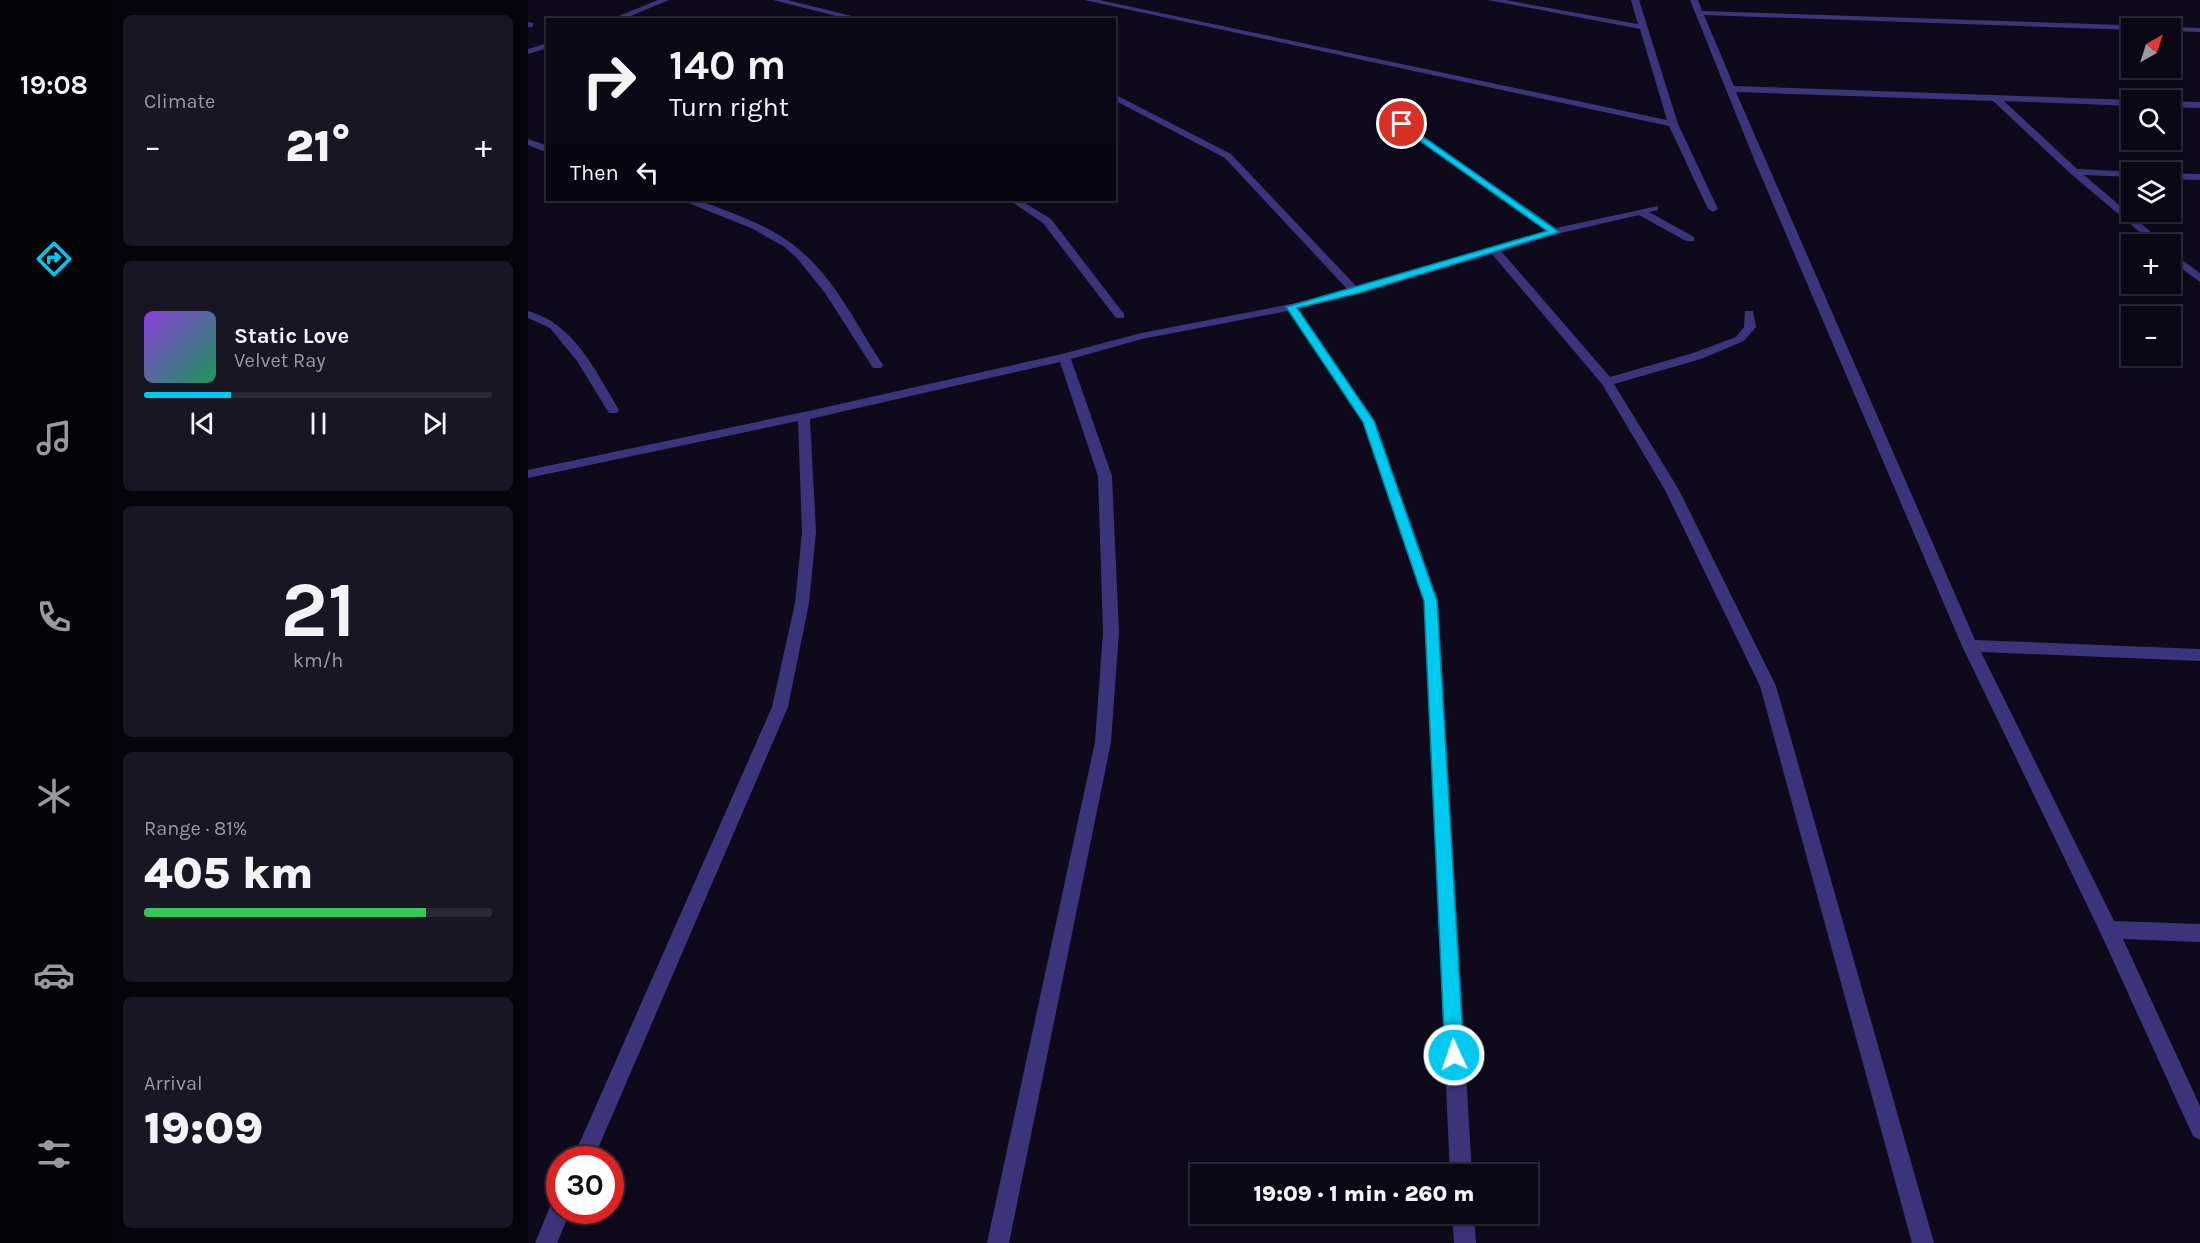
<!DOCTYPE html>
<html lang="en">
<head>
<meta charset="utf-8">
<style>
	body { margin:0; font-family:Karla,sans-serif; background:#181622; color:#f1f3f6; height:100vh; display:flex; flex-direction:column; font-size:22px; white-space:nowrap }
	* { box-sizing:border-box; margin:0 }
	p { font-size:20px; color:#999aa0 }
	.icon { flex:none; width:33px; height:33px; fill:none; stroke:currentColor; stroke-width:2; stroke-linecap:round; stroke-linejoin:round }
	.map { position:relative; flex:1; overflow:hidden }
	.drawer { display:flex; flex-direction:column; gap:15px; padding:15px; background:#06040b; width:420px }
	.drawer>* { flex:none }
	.banner { position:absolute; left:18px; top:18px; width:570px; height:183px; border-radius:0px; box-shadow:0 3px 9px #0003,0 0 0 2px #2a2934; background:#0a0814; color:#f1f3f6; overflow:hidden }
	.needle { width:39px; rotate:39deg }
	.tools { position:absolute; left:1593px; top:18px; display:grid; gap:12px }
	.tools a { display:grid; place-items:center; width:60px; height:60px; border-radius:0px; background:#0a0814; box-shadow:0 3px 9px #0003,0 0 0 2px #2a2934; font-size:30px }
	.speed { position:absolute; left:18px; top:1146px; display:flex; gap:12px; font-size:30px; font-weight:700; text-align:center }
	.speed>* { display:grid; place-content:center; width:78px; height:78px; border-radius:50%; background:#0a0814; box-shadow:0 3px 9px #0003,0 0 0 2px #2a2934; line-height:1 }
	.speed .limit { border:9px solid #d22; background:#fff; color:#111 }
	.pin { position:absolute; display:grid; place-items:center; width:51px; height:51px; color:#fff; margin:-26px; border:3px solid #fff; border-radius:50%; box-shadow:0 2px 6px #0007 }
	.me { position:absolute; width:66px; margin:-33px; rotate:357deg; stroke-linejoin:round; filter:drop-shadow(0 0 4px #0008) }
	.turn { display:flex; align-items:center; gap:21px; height:126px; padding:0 24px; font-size:27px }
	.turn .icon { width:78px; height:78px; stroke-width:2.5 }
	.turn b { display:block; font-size:42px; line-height:51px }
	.then { display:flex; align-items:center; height:57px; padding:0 24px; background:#0003; gap:12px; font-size:22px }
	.big { font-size:45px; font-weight:800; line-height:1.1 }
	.drawer .widget { flex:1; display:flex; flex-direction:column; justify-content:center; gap:9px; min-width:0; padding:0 21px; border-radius:9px; background:#181622 }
	.drawer .dial { align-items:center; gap:0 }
	.dial b { font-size:78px; line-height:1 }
	.song { display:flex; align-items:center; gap:18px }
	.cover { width:72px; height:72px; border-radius:9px; background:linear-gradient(135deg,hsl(270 70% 55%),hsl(150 70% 35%)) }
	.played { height:6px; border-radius:3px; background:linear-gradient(90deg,#00c9f0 25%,#2a2934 25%) }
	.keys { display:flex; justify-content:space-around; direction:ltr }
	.heat { display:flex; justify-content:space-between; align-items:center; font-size:33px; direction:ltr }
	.charge { height:9px; border-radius:4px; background:linear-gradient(90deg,#34c759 81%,#2a2934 0) }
	.trip { position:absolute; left:662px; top:1164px; width:348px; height:60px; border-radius:0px; background:#0a0814; box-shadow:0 3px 9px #0003,0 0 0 2px #2a2934; font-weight:800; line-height:60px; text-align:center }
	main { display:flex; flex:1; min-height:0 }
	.tabs { display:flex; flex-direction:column; width:108px; justify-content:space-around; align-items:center; background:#040308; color:#999aa0 }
	.tabs .icon { width:42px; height:42px }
	.tabs .on { color:#00c9f0 }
	.tabs b { font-size:27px; color:#f1f3f6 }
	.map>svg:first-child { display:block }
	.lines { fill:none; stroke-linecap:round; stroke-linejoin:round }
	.minor { fill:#3b347b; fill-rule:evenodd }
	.route { fill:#00c9f0; stroke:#00839c; stroke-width:1.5 }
</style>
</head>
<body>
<main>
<nav class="tabs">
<b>19:08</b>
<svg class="icon on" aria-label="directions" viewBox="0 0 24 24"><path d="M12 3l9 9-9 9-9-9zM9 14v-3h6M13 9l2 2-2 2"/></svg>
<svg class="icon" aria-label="music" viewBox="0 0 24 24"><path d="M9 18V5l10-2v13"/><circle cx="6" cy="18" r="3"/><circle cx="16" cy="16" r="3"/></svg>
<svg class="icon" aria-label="phone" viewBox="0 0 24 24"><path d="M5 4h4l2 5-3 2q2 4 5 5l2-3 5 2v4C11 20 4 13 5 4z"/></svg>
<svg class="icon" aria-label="climate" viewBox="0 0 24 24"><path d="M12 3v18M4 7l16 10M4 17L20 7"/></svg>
<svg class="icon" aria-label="car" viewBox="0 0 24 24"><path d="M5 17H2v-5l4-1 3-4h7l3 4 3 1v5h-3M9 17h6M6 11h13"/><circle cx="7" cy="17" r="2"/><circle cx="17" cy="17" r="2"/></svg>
<svg class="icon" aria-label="filters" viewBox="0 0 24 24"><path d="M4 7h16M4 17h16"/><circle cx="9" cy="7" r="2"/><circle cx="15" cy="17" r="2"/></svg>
</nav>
<section class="drawer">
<div class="widget"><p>Climate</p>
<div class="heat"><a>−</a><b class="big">21°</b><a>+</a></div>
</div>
<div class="widget">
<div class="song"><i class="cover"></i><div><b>Static Love</b><p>Velvet Ray</p></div></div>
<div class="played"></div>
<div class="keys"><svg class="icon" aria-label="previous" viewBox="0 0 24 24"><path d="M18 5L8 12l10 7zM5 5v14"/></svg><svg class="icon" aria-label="pause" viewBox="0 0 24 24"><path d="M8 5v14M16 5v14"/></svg><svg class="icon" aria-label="next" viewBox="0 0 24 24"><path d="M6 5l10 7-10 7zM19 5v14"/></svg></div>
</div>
<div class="widget dial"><b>21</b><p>km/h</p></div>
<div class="widget"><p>Range · 81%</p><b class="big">405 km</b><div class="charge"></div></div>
<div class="widget"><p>Arrival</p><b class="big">19:09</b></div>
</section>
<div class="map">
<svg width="1672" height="1243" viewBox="0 0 1672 1243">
	<rect width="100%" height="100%" fill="#0e0a1b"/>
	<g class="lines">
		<path class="minor" d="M130 0H141L93 20H81Z
			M245 0H259L340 20H324Z
			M556 0H571L1139 120 1112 29 960 0H977L1110 24 1103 0H1111L1150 124 1190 209 1185 212 1180 209 1141 126Z
			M1162 0H1170L1174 11 1625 26 1629 28 1604 30 1176 15 1206 86 1605 100 1604 106 1476 101 1549 169 1607 172H1604V177L1556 175 1637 244H1626L1543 174 1465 101 1208 92 1447 640 1672 649V661L1453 652 1586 921 1672 924V942L1595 939 1672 1106V1140L1665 1136 1574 936 1434 646 1228 164Z
			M0 22 5 23V27H0Z
			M1642 27 1672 28V32L1642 31V28H1638Z
			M20 43V48L0 54V49Z
			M586 94 703 154 829 287 1018 231 871 127V123H877L1028 228 1130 206V210L1121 212 1166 237V241H1158L1111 215 1029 234 973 251 1082 377 1165 353 1208 337 1216 327 1217 311H1225L1228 327 1216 341 1173 359 1086 384 1151 490 1248 686 1406 1243H1384L1232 686 1137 490 1074 384 964 254 831 293 770 309 847 421 910 601 944 1174H922L896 601 835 421 760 311 614 339 543 359 584 476 591 632 583 742 481 1243H459L567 742 575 632 570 476 532 362 282 419 288 532 281 603 260 707 65 1160H44L244 707 267 603 274 532 270 421 0 478V470L276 412 534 354 613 333 763 304 820 290 697 158 586 100Z
			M1642 101 1672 102V108L1642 107Z
			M0 139 20 146V153L0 145Z
			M1642 173 1672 174V180L1642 179Z
			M153 200C169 198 186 206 202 212 228 222 253 233 274 252 309 282 330 328 355 365L353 368H345L297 293 269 258 255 246 223 228Z
			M481 200H492L523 219 596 314V318H588L515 223Z
			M1642 251 1672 273V282L1642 260Z
			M0 311C46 323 68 372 91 410L89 413H81L49 361 22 328 0 318Z
			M32 1199V1210H43L29 1243H7L24 1202Z
			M924 1214H946L948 1243H926Z"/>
	</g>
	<path class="route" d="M874 122 1031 232 831 293 769 308 846 421 909 601 936 1055 933 1061 926 1064 920 1061 917 1055 896 601 835 422 758 307 1019 231 871 126 870 124Z"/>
</svg>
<div class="tools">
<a><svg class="needle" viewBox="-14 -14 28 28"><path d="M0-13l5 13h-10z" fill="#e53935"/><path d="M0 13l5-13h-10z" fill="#999aa0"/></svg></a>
<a><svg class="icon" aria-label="search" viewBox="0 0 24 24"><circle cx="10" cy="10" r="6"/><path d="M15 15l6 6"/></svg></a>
<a><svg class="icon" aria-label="layers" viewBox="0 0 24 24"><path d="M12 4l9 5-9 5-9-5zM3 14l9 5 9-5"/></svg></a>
<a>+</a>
<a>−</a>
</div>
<div class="speed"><div class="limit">30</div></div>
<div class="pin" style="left:874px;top:124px;background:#d93025"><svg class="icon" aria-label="arrive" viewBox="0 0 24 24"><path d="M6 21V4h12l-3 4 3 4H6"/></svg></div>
<svg class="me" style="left:926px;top:1055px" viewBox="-20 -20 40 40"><circle r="17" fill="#00c9f0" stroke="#fff" stroke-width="3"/><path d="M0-11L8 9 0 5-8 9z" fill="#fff"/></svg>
<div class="trip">19:09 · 1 min · 260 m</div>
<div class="banner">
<div class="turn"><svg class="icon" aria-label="right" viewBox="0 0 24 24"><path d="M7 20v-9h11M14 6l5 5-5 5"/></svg><div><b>140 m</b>Turn right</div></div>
<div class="then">Then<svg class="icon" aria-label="left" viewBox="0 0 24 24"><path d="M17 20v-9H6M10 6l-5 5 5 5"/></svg></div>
</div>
</div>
</main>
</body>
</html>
